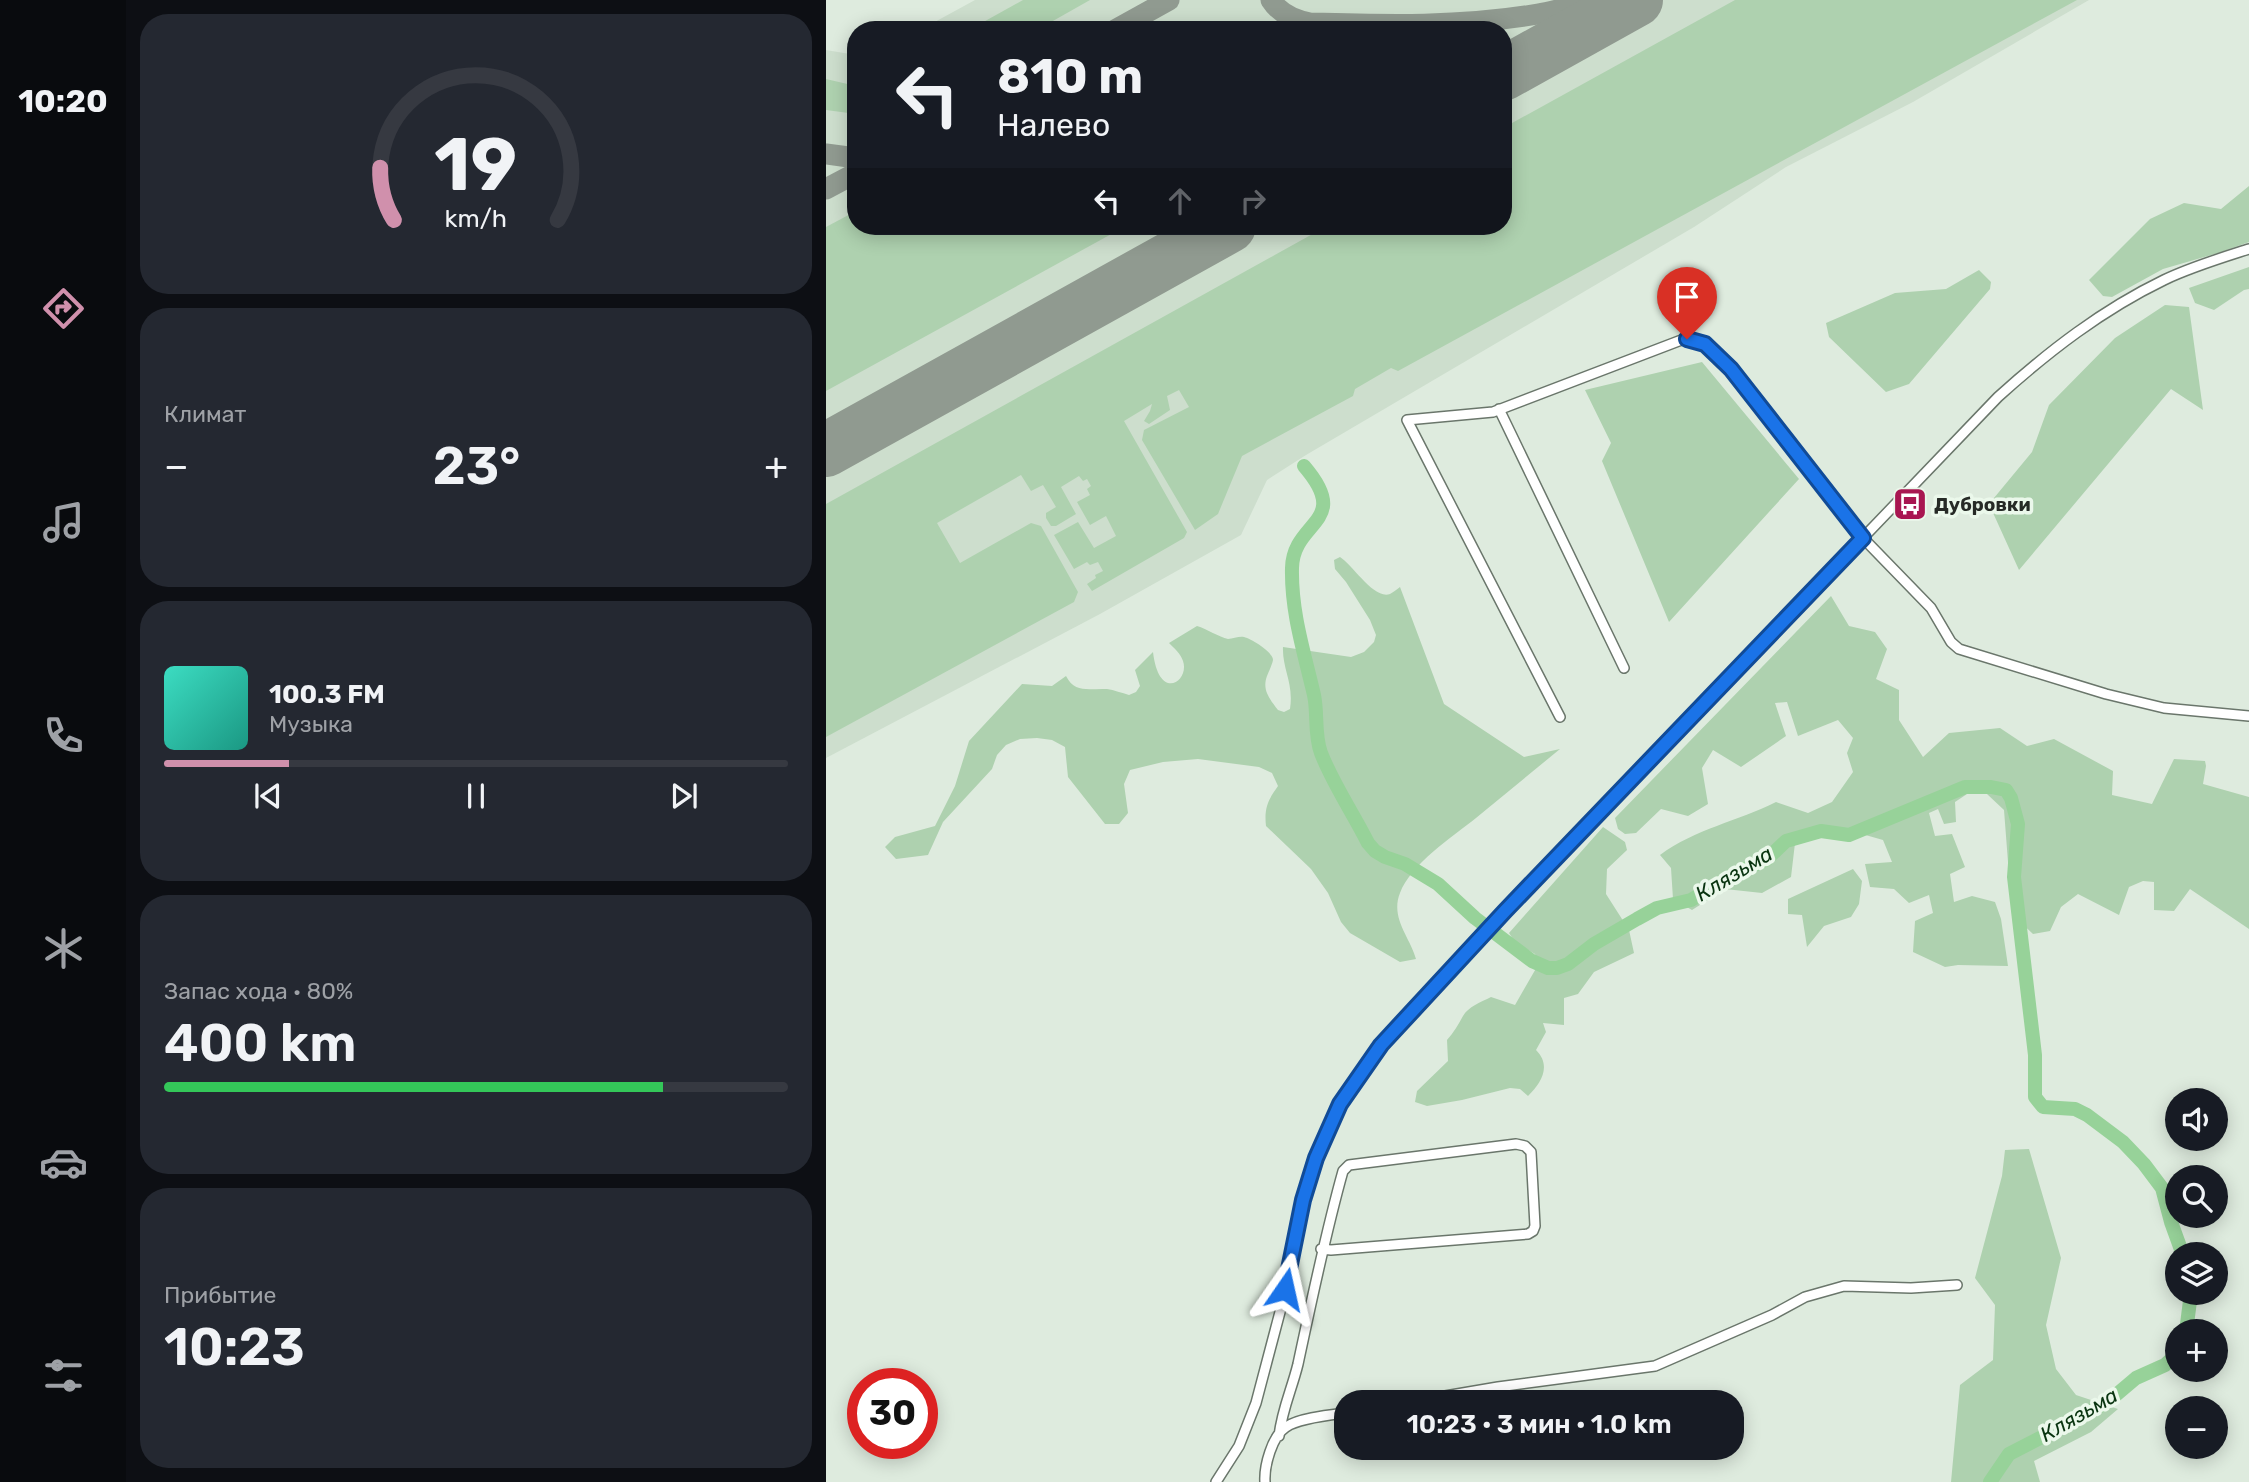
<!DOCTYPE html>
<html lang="ru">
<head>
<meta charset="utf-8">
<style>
	body { margin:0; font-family:Rubik,sans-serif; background:#242831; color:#f1f3f6; height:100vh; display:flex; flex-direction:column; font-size:26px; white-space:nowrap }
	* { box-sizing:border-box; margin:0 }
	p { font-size:23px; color:#9ea1a6 }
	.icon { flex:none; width:38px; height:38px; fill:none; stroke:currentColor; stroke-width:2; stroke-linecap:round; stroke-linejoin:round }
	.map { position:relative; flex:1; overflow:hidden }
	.drawer { display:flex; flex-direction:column; gap:14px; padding:14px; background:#0d0f14; width:700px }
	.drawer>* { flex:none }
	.banner { position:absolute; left:21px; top:21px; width:665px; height:214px; border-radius:28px; box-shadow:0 4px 18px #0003; background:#171b24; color:#f1f3f6; overflow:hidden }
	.fabs { position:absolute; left:1339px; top:1088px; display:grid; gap:14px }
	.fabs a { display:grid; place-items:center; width:63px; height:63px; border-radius:50%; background:#171b24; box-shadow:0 4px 18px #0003; font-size:35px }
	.speed { position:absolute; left:21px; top:1368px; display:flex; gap:14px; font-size:35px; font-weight:700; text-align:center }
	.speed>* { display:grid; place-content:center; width:91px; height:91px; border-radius:50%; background:#171b24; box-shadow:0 4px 18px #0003; line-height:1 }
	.speed .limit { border:10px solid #d22; background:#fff; color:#111 }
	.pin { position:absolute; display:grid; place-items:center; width:60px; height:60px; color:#fff; margin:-72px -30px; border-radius:50% 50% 50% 0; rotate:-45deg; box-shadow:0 0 7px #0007 }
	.pin .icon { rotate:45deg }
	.me { position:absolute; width:77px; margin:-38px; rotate:11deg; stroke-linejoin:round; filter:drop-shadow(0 0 5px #0008) }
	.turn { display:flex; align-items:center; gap:24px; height:147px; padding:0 35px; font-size:32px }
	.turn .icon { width:91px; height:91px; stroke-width:2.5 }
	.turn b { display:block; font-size:49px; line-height:60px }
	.lanes { display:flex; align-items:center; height:66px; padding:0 35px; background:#0003; justify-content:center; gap:35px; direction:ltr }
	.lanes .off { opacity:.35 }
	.big { font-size:52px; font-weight:600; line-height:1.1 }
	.drawer .widget { flex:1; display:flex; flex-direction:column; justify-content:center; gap:10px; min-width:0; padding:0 24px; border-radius:28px; background:#242831 }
	.drawer .dial { align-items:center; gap:0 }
	.dial svg { height:182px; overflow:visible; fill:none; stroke:#363941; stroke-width:7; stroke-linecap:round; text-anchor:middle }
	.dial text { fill:#f1f3f6; stroke:none }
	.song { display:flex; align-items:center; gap:21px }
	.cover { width:84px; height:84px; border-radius:10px; background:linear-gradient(135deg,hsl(170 70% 55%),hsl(170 70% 35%)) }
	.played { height:7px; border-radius:4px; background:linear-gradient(90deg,#d090ac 20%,#363941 20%) }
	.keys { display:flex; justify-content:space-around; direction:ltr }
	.heat { display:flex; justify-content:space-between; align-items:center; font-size:38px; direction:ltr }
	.charge { height:10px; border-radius:5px; background:linear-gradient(90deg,#34c759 80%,#363941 0) }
	.trip { position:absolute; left:508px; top:1390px; width:410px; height:70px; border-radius:28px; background:#171b24; box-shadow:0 4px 18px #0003; font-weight:600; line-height:70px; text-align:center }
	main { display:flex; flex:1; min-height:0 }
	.dock { display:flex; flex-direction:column; width:126px; justify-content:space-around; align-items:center; background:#090b0e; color:#9ea1a6 }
	.dock .icon { width:49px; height:49px }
	.dock .current { color:#d090ac }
	.dock b { font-size:32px; color:#f1f3f6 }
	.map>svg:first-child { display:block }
	.built { fill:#cddecd }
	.green { fill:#aed1af }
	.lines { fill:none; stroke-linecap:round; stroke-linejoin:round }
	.river { stroke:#97d299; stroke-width:14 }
	.taxiway { stroke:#909a90; stroke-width:21 }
	.runway { stroke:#909a90; stroke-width:54 }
	.minor-casing { stroke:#6a766b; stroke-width:12 }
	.minor { stroke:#fff; stroke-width:9 }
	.route-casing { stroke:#114b97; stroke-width:18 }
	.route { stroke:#1a73e8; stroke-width:12 }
	.labels { text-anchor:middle; stroke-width:7; stroke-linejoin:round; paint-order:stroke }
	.poi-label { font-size:19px; font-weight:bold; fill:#262a26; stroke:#ebf8eb; text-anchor:start }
	.water-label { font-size:21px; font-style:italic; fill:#093410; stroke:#ebf8eb }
</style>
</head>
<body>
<main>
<nav class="dock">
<b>10:20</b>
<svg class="icon current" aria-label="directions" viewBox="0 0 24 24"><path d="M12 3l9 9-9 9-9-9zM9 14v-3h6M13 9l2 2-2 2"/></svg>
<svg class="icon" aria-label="music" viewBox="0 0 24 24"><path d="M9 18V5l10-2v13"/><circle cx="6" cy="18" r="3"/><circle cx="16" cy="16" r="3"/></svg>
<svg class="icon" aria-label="phone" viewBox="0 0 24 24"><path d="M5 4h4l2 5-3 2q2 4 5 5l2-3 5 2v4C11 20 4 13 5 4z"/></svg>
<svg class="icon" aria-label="climate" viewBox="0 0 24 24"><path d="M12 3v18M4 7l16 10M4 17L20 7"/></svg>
<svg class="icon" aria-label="car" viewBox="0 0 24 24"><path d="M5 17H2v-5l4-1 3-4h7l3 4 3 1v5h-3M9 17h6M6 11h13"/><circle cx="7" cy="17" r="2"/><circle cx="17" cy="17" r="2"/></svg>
<svg class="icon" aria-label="filters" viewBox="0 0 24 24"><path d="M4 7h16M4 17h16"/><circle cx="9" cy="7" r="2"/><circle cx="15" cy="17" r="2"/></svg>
</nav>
<section class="drawer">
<div class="widget dial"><svg viewBox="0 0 100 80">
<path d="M14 69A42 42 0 1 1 86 69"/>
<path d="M14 69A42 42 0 0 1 8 46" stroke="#d090ac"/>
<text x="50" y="56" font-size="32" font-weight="700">19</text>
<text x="50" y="72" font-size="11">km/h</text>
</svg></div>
<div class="widget"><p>Климат</p>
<div class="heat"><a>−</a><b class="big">23°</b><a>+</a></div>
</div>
<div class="widget">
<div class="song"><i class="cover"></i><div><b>100.3 FM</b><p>Музыка</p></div></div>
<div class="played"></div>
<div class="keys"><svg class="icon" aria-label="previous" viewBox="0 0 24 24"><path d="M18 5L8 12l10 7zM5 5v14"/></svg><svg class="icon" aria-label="pause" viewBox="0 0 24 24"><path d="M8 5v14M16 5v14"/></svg><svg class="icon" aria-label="next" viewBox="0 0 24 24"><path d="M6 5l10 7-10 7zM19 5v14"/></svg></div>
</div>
<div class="widget"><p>Запас хода · 80%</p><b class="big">400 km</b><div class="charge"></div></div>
<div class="widget"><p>Прибытие</p><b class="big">10:23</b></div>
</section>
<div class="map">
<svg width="1423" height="1482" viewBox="0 0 1423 1482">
	<rect width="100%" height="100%" fill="#deebde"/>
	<path class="built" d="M149 0H1263L1087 102 960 167 868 227 480 455 441 480 415 535 274 614 0 758V50L30 55V226H677V30H94Z"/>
	<path class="green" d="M197 0H264L211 30H143Z
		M909 0H1251L572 371 565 368 529 389 527 396 416 456 392 514 369 530 316 440 318 430 363 407 353 390 341 396 344 410 323 424 318 421 324 411 326 404 298 421 361 532 358 538 266 591 261 584 270 578 269 575 277 571 272 562 264 565 261 562 248 569 228 535 252 522 268 548 290 536 280 516 264 525 251 502 264 495 261 489 265 486 261 479 257 481 253 476 235 487 250 514 230 526H225L220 518V513L230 507 217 485 205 491 195 475 111 523 134 563 205 523 215 526 252 592 248 602 0 737V504L501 226H677V128Z
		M0 79 30 86V114L0 110Z
		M1423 186V242L1392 253 1337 269 1286 297 1277 296 1263 280 1324 219 1358 203 1395 209Z
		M30 211V226H300L0 391V227Z
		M1423 267V289L1418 290 1388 310 1369 303 1363 288Z
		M1153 270 1165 282 1164 289 1083 384 1060 392 1003 337 1000 323 1069 293 1120 289Z
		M1339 305 1363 307 1377 410 1345 389 1193 570 1163 504 1206 452 1223 405 1289 338Z
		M876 362 973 479 843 622 776 461 785 443 759 390Z
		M514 557C527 565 548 600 564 594 568 592 571 589 574 587L618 704 698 757 734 749C706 772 678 795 650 818 626 837 585 864 574 893 564 918 584 937 590 959L574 962 524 933 515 922 502 893 485 869 440 826C438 808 442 800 452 786L446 773 433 767 372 759 337 762 304 770 298 784 302 813 293 824H279L242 777 239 747 226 740 211 738 194 739 180 745 171 755 166 769 117 822 102 855 70 859 59 847 69 837 109 826 129 786 143 741 196 684 226 686 240 676C249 694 264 688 281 689 288 690 296 693 303 695L310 692 314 686 309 670 327 652C333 703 364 681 357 661 355 654 348 648 343 643L371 626C381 629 393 637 402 639 407 639 413 636 418 637 426 639 447 652 447 660 446 665 443 671 441 676 436 690 443 698 452 710L458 712 464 709C468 683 456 669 457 647L525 657 538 652 548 642 550 635 544 620 520 582 509 569 508 560Z
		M1005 596 1023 626 1049 632 1061 649 1050 679 1073 690V720L1097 757 1123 733 1174 728 1201 746 1228 739 1287 771 1286 795 1326 804 1348 759 1379 761 1380 766 1377 784 1423 797V929L1364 889 1348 911 1328 910V882L1317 881 1303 887 1293 915 1252 894 1235 907 1224 931 1207 934 1186 914 1178 810 1161 794H1141L1129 802 1130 822 1118 824 1112 809 1103 813 1109 836 1126 834 1139 867 1124 874 1128 902 1146 896 1169 902 1175 919 1182 966 1132 965 1119 967 1087 952 1089 921 1107 913 1103 895 1083 903 1068 889 1044 887 1039 864 1066 862 1057 840 1015 828 969 843 965 877 936 893 899 889 866 910 847 899 845 868 834 855C869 829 912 821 950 802L982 813 1006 802 1027 772 1021 753 1027 738 1012 720 972 736 961 702 949 703 960 736 915 767 887 750 876 768 882 804 862 816 835 809 810 833 799 834 792 829 789 818Z
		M777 827 799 842 801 850 781 869 780 894 803 930 808 953 768 972 752 994 738 998V1025L717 1023 720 1032 710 1050C726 1066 715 1083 702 1096L694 1089 684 1088 636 1100 601 1106 589 1102 591 1091 622 1061 621 1040C628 1032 632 1025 637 1016 642 1007 655 1002 665 997L689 1005 712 965 709 954 689 942 683 933Z
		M1027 869 1036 881 1033 904 1025 917 998 926 981 947 976 915 962 914V899Z
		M1203 1149 1235 1258 1220 1325 1230 1369 1250 1395 1292 1409 1265 1432 1208 1461 1214 1482H1125L1134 1385 1167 1360 1169 1305 1149 1278 1176 1176 1179 1150Z"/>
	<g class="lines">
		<path class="river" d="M478 466C527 523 467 520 466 568 465 612 478 652 488 695 492 713 488 735 495 753 507 784 527 813 542 843L549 851 559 857 579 864 612 884 649 918 706 961 722 968H731L742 964 768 944 811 919 831 908 865 900 910 873 941 859 960 841 995 831 1023 835 1139 787H1165L1180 790 1185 798 1192 824 1188 877 1209 1055V1097L1217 1107 1249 1109 1261 1115 1297 1142 1318 1164 1336 1188 1345 1222 1357 1255
			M1360 1332 1365 1293
			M1164 1482 1183 1454 1253 1418 1284 1400 1310 1378 1339 1365 1351 1354"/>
		<path class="taxiway" d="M445 0C454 14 468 20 484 23 560 25 637 27 712 14 731 11 750 5 769 0
			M289 30 343 0
			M0 154 30 158
			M0 189 30 173"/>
		<path class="runway" d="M677 74 810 0
			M0 450 403 226"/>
		<g class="minor-casing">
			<path id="minor" d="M673 409 798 668
				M734 717 581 420 667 412 858 339 879 344 905 369 1037 538 1105 608 1125 642 1133 649 1280 694 1338 708 1423 716
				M584 1402 672 1387 829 1366 946 1315 979 1297 1018 1286 1085 1288 1131 1285
				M453 1436C456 1409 466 1389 472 1364 486 1299 499 1235 517 1171L523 1165 690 1144 699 1146 705 1152 709 1226 707 1231 702 1234 505 1250 495 1249
				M390 1482 413 1446 430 1403 454 1312 477 1200 490 1158 514 1104 533 1074 555 1045 640 952 1172 397C1223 351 1276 310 1338 280 1365 267 1395 258 1423 249
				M439 1482C438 1466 446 1436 460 1427 473 1418 504 1415 520 1413"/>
		</g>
		<use href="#minor" class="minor"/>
	</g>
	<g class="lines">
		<g class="route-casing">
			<path id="route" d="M459 1289 477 1200 490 1158 514 1104 555 1045 679 911 1037 538 905 369 879 344 861 339"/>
		</g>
		<use href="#route" class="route"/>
	</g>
	<defs>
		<g id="bus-square" transform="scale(1.75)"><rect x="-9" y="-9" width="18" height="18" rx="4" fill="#a81651" stroke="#ebf8eb"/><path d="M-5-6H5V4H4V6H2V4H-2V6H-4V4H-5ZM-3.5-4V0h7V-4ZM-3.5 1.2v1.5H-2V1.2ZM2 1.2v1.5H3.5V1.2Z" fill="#fff"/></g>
	</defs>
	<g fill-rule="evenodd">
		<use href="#bus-square" x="1084" y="504"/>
	</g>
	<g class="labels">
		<g class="poi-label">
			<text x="1108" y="511">Дубровки</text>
		</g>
		<g class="water-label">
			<text transform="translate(908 874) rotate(-31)" y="7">Клязьма</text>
			<text transform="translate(1253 1415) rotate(-30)" y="7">Клязьма</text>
		</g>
	</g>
</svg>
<div class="fabs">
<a><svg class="icon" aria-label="sound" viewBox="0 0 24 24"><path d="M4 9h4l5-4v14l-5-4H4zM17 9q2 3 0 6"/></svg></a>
<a><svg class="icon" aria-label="search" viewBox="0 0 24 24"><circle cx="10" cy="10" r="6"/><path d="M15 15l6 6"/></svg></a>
<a><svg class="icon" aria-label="layers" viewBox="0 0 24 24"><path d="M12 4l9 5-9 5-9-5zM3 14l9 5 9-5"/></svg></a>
<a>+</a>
<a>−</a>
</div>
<div class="speed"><div class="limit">30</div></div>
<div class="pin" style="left:861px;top:339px;background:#d93025"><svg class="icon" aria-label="arrive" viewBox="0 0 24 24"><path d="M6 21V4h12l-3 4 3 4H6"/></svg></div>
<svg class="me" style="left:459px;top:1289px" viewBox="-20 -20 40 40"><path d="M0-17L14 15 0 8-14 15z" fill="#1a73e8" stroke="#fff" stroke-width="4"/></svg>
<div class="trip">10:23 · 3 мин · 1.0 km</div>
<div class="banner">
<div class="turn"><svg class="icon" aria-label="left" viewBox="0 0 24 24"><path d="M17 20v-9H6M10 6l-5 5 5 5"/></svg><div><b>810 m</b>Налево</div></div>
<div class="lanes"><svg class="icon" aria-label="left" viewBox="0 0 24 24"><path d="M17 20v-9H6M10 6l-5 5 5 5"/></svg><svg class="icon off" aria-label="ahead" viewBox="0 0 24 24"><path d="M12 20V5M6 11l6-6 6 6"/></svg><svg class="icon off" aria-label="right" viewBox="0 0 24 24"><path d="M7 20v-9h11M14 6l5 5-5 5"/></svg></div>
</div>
</div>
</main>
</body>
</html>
